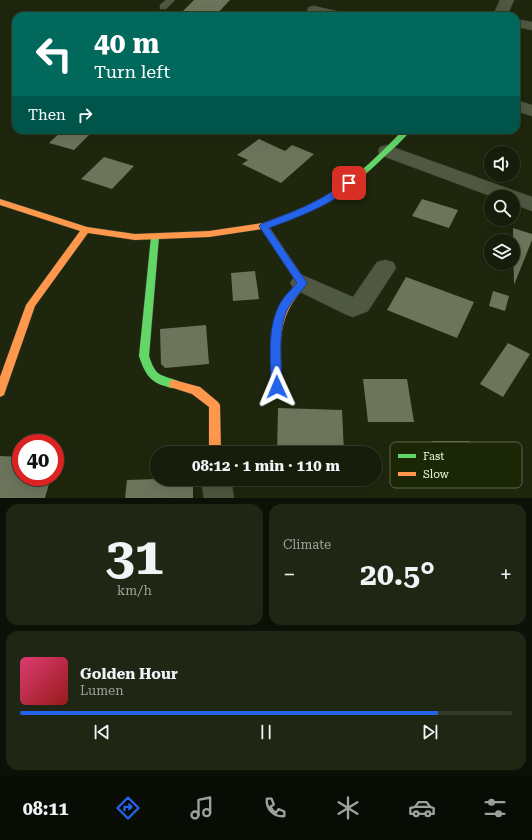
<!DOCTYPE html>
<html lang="en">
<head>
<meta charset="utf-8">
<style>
	body { margin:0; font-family:"Roboto Serif",serif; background:#1f2613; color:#f1f3f6; height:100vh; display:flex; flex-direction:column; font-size:15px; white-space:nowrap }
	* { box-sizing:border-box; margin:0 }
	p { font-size:13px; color:#9ea29c }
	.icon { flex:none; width:22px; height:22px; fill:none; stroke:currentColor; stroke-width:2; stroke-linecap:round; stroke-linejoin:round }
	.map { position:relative; height:498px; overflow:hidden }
	.side { display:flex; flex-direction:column; gap:6px; padding:6px; background:#0c1006; flex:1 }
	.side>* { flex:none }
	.banner { position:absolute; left:12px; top:12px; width:508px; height:122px; border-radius:12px; box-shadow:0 4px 16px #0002,0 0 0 1px #353b2b; background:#00695c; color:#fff; overflow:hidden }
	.buttons { position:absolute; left:484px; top:146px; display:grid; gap:8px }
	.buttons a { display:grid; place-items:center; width:36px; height:36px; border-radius:50%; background:#161d0a; box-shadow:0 4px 16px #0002,0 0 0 1px #353b2b; font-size:20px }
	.speed { position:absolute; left:12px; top:434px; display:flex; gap:8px; font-size:20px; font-weight:700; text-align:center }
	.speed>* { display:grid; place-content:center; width:52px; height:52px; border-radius:50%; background:#161d0a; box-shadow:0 4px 16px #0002,0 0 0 1px #353b2b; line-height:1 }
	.speed .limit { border:6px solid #d22; background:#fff; color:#111 }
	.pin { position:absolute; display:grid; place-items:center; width:34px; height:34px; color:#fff; margin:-17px; border-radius:8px; box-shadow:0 2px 6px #0006 }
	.me { position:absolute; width:44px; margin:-22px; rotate:359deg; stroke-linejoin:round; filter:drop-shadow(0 0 3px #0008) }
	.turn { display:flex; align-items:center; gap:14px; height:84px; padding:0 16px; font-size:18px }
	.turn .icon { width:52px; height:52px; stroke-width:2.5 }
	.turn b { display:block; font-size:28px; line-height:34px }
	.then { display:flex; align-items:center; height:38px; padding:0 16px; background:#0003; gap:8px; font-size:15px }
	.big { font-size:30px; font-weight:700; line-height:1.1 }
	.side .widget { flex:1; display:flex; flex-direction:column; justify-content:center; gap:6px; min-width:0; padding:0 14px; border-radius:12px; background:#1f2613 }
	.side .dial { align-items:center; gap:0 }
	.dial b { font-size:52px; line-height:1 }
	.song { display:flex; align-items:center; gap:12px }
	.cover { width:48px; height:48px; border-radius:6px; background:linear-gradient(135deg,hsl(340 70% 55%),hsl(0 70% 35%)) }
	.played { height:4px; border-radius:2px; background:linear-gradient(90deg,#2563eb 85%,#353b2b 85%) }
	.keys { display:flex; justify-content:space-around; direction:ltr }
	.heat { display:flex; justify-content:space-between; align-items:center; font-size:22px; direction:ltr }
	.side .tiles { flex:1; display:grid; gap:6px; grid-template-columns:1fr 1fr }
	.widget:last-child { grid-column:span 2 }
	.trip { position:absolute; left:150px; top:446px; width:232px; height:40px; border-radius:20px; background:#161d0a; box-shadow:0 4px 16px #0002,0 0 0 1px #353b2b; font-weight:700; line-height:40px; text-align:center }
	.menu { display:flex; height:64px; justify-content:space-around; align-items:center; background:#090c04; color:#9ea29c }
	.menu .icon { width:28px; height:28px }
	.menu .active { color:#2563eb }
	.menu b { font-size:18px; color:#f1f3f6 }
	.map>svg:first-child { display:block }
	.building { fill:#6c755c }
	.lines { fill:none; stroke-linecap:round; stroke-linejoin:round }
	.lane-casing { stroke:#3c422f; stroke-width:1 }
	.street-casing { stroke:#3c422f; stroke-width:1 }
	.fast-casing { stroke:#3c422f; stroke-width:1 }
	.slow-casing { stroke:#3c422f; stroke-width:1 }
	.lane { fill:#4f5841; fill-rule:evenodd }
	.street { fill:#4f5841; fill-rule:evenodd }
	.fast { fill:#63d668; fill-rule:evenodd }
	.slow { fill:#ff974d; fill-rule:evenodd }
	.route { fill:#2563eb; stroke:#184099 }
	.key { fill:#1b2606; stroke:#5a6645; stroke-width:1 }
	.key-label { font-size:11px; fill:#ecfad9 }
</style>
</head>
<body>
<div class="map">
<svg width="532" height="498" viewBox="0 0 532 498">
	<rect width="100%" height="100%" fill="#1e270d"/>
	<path class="building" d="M194 0H230L215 16H178Z
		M63 130H94L74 150 49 143Z
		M259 139 285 151 292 145 314 154 281 183 242 164 248 160 237 155Z
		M104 157 134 166 112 189 81 179Z
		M422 199 458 210 449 228 412 216Z
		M513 228 532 234V240L514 285Z
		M255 271 259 299 233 301 231 273Z
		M406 277 474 302 457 338 387 310Z
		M493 291 509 296 505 311 489 306Z
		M206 325 209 364 165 368 161 364 160 329Z
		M508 343 530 354 503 397 480 384Z
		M363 379H407L414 422H368Z
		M278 408 342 410 344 453H277Z
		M432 441H470L479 482 439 481Z
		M0 456 21 457V477H51L45 498H0Z
		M157 479H193V498H125L127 480Z
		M276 479H345V487L276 484Z"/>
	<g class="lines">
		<g class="lane-casing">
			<path id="lane" d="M166 0H175L166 9H160V5Z"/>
		</g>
		<g class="street-casing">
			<path id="street" d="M500 0H514L507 16H493Z
				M314 6 345 13 347 16H321L309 13 307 10 309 7Z
				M388 12 399 13 401 16H381L383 13Z
				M516 19 532 22V30L516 27Z
				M516 100 532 105V116L516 111Z
				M387 145 532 197V211L513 204V197H493L380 155 378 151 380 147Z
				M385 260 393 262 396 268 368 311 353 317 345 314 294 289 290 283 294 277 302 275 353 297 377 262Z
				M201 479H231L234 498H204Z"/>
		</g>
		<g class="fast-casing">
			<path id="fast" d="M403 130H411C403 140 394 148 385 156 358 183 330 204 294 218 288 220 280 225 274 223L273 221 274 219C293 212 313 204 330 193 357 177 381 153 403 130Z
				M155 234 159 237 149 356C156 377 159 374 178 381L179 384 178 387C173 389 170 388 165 386 149 382 144 371 139 356L151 237Z"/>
		</g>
		<g class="slow-casing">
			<path id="slow" d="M0 199 87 227 135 234 209 231 263 223 277 218 280 219 281 221 280 223 269 227 307 283C301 292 294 299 289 309 277 333 281 361 282 387L281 390 277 391 273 390 272 387C270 343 268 319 297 283L262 229 209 237 135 240 88 233 35 306 5 392 4 395 0 397V377L26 305 80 231 0 205Z
				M174 380 200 387 218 402 220 405 221 453H209V407L192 394 170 387 169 384 170 381Z"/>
		</g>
		<use href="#lane" class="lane"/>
		<use href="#street" class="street"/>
		<use href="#fast" class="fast"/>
		<use href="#slow" class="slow"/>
	</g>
	<path class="route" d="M346 181H349L354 183C338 203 293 219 269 228L307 283C302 291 295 297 290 305 276 326 282 363 282 387L281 391 277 392 273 391 271 387C271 360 266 327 281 302 285 295 292 289 297 283L259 226 261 224C290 213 322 202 346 181Z"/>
	<rect x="390" y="442" width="132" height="46" rx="6" class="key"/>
	<rect x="398" y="454" width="18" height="4" fill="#63d668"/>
	<rect x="398" y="472" width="18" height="4" fill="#ff974d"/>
	<g class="key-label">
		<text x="423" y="460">Fast</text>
		<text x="423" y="478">Slow</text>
	</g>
</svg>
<div class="buttons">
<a><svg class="icon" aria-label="sound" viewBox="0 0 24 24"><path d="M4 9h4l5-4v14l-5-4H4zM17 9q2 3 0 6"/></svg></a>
<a><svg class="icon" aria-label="search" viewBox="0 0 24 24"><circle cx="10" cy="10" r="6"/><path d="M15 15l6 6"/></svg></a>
<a><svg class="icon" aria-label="layers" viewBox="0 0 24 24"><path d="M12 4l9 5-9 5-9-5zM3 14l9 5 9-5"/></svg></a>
</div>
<div class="speed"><div class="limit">40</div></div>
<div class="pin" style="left:349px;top:183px;background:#d93025"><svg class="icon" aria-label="arrive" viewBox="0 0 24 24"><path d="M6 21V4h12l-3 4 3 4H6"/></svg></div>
<svg class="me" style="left:277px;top:387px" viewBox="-20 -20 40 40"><path d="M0-17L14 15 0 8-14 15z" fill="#2563eb" stroke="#fff" stroke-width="4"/></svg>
<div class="trip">08:12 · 1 min · 110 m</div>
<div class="banner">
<div class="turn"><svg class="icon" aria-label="left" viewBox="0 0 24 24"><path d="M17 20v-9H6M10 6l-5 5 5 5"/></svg><div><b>40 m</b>Turn left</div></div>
<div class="then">Then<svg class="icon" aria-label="right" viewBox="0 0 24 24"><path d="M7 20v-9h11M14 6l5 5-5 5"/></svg></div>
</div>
</div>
<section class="side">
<div class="tiles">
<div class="widget dial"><b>31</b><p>km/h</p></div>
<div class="widget"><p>Climate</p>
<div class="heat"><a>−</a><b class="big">20.5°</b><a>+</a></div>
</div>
<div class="widget">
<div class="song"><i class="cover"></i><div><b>Golden Hour</b><p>Lumen</p></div></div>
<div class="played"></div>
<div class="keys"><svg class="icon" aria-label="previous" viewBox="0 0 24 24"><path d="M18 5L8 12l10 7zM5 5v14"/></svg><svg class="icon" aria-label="pause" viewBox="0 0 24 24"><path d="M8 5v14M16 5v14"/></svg><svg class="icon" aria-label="next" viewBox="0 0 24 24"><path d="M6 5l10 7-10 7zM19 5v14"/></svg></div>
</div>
</div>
</section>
<nav class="menu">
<b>08:11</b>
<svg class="icon active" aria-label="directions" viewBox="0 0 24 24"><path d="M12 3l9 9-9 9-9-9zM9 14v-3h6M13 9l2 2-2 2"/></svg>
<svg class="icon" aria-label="music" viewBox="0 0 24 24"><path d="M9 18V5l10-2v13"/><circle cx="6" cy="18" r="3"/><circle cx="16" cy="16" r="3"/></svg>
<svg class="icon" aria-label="phone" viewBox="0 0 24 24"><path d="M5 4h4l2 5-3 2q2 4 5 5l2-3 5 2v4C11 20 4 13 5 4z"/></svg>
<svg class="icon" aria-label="climate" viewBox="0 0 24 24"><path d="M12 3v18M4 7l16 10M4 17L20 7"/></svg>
<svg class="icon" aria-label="car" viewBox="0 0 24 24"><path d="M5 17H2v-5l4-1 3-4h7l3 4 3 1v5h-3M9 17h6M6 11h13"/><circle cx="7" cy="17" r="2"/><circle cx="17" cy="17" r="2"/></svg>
<svg class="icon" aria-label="filters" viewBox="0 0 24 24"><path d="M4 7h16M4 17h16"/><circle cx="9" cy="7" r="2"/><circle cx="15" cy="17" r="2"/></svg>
</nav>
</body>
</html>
